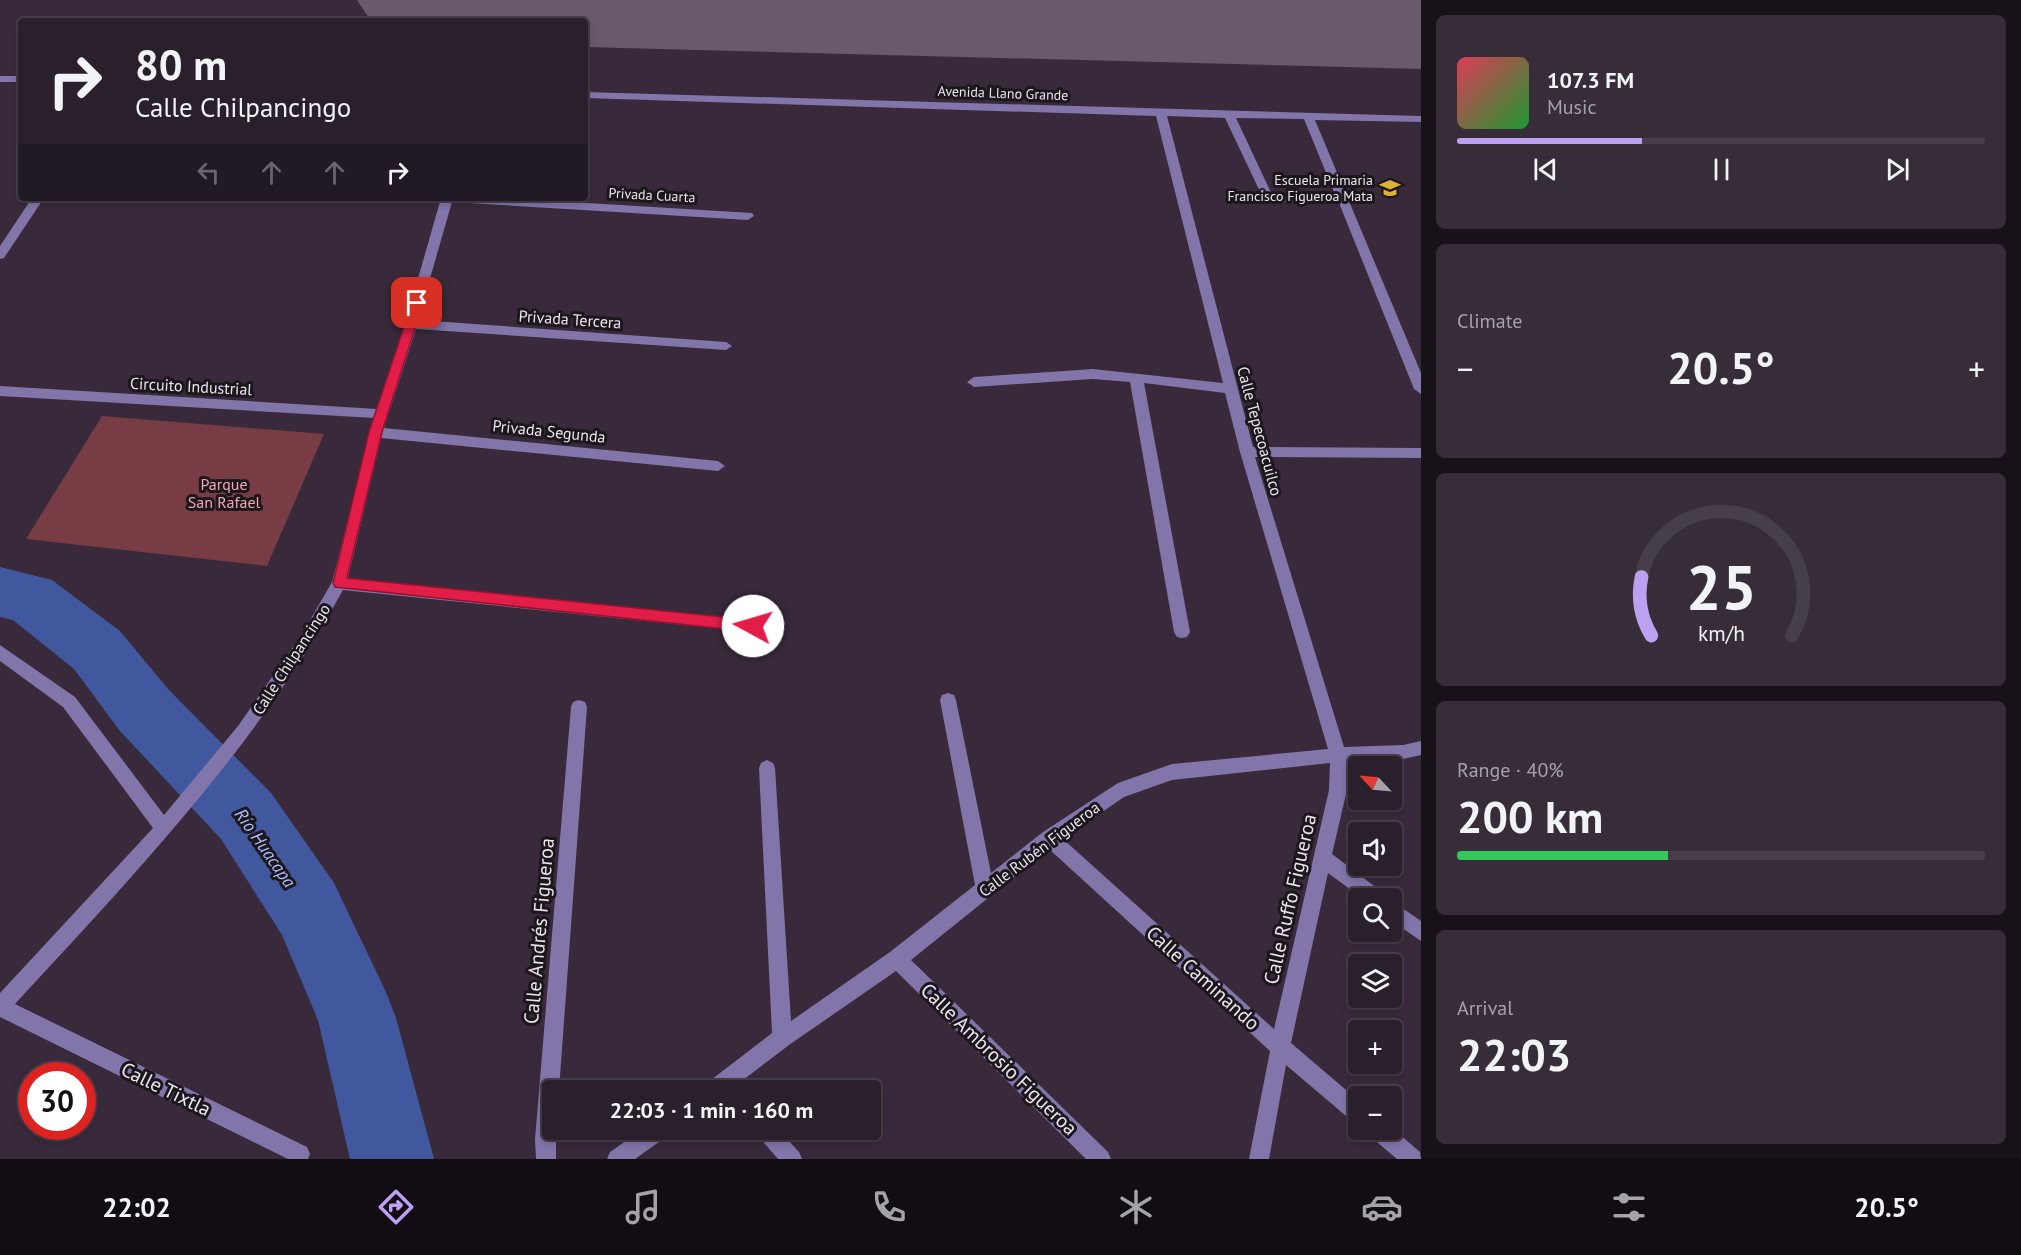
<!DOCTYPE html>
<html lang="en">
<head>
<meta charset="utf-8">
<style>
	body { margin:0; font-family:"PT Sans",sans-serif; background:#362d38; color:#f1f3f6; height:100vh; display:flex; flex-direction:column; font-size:22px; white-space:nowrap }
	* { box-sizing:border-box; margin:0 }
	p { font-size:20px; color:#a5a3a9 }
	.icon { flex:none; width:33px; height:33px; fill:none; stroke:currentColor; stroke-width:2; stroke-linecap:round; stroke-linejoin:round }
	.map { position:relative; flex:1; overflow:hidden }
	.side { display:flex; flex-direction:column; gap:15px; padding:15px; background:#171218; width:600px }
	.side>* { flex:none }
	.banner { position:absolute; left:18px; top:18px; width:570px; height:183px; border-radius:6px; box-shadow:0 3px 9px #0003,0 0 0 2px #463e48; background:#2a202c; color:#f1f3f6; overflow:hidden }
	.needle { width:39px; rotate:296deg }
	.tools { position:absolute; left:1348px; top:756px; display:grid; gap:12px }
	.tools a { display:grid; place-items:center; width:54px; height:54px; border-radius:6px; background:#2a202c; box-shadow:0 3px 9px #0003,0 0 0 2px #463e48; font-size:30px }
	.speed { position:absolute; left:18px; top:1062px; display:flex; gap:12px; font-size:30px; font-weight:700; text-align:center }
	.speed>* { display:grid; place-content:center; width:78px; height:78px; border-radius:50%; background:#2a202c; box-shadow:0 3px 9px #0003,0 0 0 2px #463e48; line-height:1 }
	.speed .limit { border:9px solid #d22; background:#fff; color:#111 }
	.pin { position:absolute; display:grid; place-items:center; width:51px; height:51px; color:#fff; margin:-26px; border-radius:12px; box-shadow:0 3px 9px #0006 }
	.me { position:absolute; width:66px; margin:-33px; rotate:276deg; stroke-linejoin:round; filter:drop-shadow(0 0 4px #0008) }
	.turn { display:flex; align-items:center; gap:21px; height:126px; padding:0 18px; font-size:27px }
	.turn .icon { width:78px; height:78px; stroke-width:2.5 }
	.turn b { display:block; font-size:42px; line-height:51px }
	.lanes { display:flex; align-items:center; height:57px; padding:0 18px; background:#0003; justify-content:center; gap:30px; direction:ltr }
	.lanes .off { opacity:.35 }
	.big { font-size:45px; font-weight:600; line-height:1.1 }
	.side .widget { flex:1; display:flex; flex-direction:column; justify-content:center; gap:9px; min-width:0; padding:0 21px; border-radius:9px; background:#362d38 }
	.side .dial { align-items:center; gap:0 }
	.dial svg { height:156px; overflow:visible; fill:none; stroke:#463e48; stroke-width:7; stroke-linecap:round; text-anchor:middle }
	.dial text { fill:#f1f3f6; stroke:none }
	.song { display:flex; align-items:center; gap:18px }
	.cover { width:72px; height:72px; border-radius:9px; background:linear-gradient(135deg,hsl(350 70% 55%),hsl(130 70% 35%)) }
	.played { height:6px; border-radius:3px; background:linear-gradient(90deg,#bca0f2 35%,#463e48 35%) }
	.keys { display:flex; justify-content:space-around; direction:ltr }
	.heat { display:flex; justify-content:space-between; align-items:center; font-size:33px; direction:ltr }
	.charge { height:9px; border-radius:4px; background:linear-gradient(90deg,#34c759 40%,#463e48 0) }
	.trip { position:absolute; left:542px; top:1080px; width:339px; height:60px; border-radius:6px; background:#2a202c; box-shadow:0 3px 9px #0003,0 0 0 2px #463e48; font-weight:600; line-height:60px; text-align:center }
	.menu { display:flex; height:96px; justify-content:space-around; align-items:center; background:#110d12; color:#a5a3a9 }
	.menu .icon { width:42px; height:42px }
	.menu .selected { color:#bca0f2 }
	.menu b { font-size:27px; color:#f1f3f6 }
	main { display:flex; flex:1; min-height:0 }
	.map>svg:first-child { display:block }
	.green { fill:#773c44 }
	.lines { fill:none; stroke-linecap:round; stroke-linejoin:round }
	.river { fill:#41589e; fill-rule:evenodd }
	.runway { fill:#685a6a; fill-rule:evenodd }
	.minor { fill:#8175a9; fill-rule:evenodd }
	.route { fill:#e11d48; stroke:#92132f; stroke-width:1.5 }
	.labels { text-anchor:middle; stroke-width:6; stroke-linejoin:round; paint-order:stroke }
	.far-street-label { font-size:14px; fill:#ede4ef; stroke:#1c161d }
	.far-poi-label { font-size:14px; fill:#ede4ef; stroke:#1c161d; text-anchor:end }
	.street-label { font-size:16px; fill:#ede4ef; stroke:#1c161d }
	.park-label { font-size:16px; fill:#f1a8af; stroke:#1c161d }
	.water-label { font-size:18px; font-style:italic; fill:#a9bffa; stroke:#1c161d }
	.near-street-label { font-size:20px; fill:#ede4ef; stroke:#1c161d }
</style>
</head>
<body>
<main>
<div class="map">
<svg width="1421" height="1159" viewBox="0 0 1421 1159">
	<rect width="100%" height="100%" fill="#382a3b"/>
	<path class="green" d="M102 416 324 434 267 566 26 539Z"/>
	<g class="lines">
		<path class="river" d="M0 567 52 580 120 631 168 689 271 793 334 883 385 990 396 1018 434 1159H350L318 1020 282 935 221 839 120 731 74 669 13 620 0 617Z"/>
		<path class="runway" d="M357 0H1421V69L585 47V21H371Z"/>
		<path class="minor" d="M0 76H21V82H0Z
			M585 92 1421 116V122L1315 120 1421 373V394L1414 389 1339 203 1265 202 1225 118 1167 116 1253 447 1421 448V458L1255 457 1344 747 1403 745 1421 741V755L1403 759 1346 762 1347 790 1332 854 1382 892 1385 898H1362L1328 873 1291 1043 1359 1101V1124L1352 1121 1286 1065 1269 1159H1249L1270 1051 1049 849 911 960 1108 1152 1111 1159H1086L896 971 789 1045 730 1090H704L707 1083 772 1033 759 768 761 763 767 760 773 763 775 768 791 1021 890 952 975 885 940 700 942 695 948 693 954 695 956 700 991 873 1043 832 1118 783 1172 764 1328 749 1240 452 1225 393 1144 383 1190 632 1187 637 1182 638 1177 637 1174 632 1130 382 1093 379 974 387 967 382 974 377 1093 369 1223 383 1156 116 585 98ZM1236 118 1304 119 1336 197H1273ZM1330 763 1329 790 1274 1029 1063 839 1124 797 1172 780Z
			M32 198H44L4 258 0 259V246Z
			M441 198H505L752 213 754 216 748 220 452 202 418 320 726 342 732 346 726 350 416 329 384 428 718 461 725 466 718 471 381 438 348 578 753 620 758 621 761 626 758 631 753 632 343 590C257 746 135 874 15 1004L307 1147 310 1154 308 1159H288L0 1017V993L153 828 63 707 0 661V645L75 697 164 815 238 726 302 634 332 582 374 418 0 396V386L377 409 405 324Z
			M579 700 585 702 587 707 559 1090H552V1130H556V1159H536L535 1139 571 707 573 702Z
			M1392 901 1421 921V941L1392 921Z
			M1392 1128 1420 1152 1421 1159H1397L1371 1137 1368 1130Z
			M642 1130H669L666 1137 635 1159H607L610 1152Z
			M756 1130H779L799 1152 802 1159H778L759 1137Z"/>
	</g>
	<path class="route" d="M417 299 423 303 382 432 347 578 753 620 758 622 760 626 758 630 753 632 335 587 333 583 369 432 412 303Z"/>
	<defs>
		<g id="school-bare" transform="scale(1.62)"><path d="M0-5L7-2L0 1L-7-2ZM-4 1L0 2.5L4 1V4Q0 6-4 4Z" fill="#dbb233" stroke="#1c161d" stroke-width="2.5" paint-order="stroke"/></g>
	</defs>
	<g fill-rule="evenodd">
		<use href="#school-bare" x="1390" y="188"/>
	</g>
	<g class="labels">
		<g class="far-street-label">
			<text transform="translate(1003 93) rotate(2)" y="5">Avenida Llano Grande</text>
			<text transform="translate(652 195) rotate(3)" y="5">Privada Cuarta</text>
		</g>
		<g class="far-poi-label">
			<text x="1373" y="185">Escuela Primaria<tspan x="1373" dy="16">Francisco Figueroa Mata</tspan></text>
		</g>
		<g class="street-label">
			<text transform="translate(570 319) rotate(4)" y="6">Privada Tercera</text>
			<text transform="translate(191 386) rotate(3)" y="6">Circuito Industrial</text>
			<text transform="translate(549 431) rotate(6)" y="6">Privada Segunda</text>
			<text transform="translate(1260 431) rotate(75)" y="6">Calle Tepecoacuilco</text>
			<text transform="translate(291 659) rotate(-57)" y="6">Calle Chilpancingo</text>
			<text transform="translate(1039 849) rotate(-37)" y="6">Calle Rubén Figueroa</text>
		</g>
		<g class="park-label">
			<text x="224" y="490">Parque<tspan x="224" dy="18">San Rafael</tspan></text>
		</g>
		<g class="water-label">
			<text transform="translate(265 848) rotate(55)" y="6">Río Huacapa</text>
		</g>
		<g class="near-street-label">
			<text transform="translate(1290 899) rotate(-77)" y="7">Calle Ruffo Figueroa</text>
			<text transform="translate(539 931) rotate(-85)" y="7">Calle Andrés Figueroa</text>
			<text transform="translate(1203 978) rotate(42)" y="7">Calle Caminando</text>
			<text transform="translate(999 1059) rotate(44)" y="7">Calle Ambrosio Figueroa</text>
			<text transform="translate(166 1089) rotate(26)" y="7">Calle Tixtla</text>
		</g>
	</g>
</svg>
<div class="tools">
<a><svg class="needle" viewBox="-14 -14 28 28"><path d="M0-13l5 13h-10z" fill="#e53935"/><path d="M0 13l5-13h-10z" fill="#a5a3a9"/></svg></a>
<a><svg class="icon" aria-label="sound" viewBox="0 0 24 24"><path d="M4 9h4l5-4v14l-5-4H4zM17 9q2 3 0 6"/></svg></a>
<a><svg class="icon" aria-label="search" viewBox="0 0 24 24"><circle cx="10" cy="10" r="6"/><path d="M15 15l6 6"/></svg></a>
<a><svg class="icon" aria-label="layers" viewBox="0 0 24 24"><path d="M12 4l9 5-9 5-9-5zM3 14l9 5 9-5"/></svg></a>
<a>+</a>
<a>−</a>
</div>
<div class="speed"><div class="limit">30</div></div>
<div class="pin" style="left:417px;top:303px;background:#d93025"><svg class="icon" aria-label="arrive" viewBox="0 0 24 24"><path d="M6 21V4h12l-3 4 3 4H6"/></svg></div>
<svg class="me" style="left:753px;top:626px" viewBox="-20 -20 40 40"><circle r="19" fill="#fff"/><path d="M0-13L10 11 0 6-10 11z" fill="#e11d48"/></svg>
<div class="trip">22:03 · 1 min · 160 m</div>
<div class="banner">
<div class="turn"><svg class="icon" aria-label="right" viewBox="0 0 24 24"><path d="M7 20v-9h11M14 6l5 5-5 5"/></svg><div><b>80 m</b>Calle Chilpancingo</div></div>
<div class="lanes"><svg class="icon off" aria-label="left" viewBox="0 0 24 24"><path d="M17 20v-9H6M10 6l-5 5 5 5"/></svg><svg class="icon off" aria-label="ahead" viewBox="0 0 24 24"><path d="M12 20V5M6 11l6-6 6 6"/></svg><svg class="icon off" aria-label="ahead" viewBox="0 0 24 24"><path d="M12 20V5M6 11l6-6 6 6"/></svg><svg class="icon" aria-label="right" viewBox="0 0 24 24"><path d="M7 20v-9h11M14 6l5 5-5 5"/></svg></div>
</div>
</div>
<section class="side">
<div class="widget">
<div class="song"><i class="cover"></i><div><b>107.3 FM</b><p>Music</p></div></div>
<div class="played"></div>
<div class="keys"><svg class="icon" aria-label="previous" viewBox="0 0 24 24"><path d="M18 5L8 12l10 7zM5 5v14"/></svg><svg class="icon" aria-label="pause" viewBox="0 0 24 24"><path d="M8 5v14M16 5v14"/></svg><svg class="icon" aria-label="next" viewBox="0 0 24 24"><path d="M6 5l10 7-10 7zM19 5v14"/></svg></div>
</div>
<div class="widget"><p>Climate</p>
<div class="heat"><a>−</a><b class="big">20.5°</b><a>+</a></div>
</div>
<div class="widget dial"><svg viewBox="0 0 100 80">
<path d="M14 69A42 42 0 1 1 86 69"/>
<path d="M14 69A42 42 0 0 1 9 39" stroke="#bca0f2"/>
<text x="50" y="56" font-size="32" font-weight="700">25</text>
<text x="50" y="72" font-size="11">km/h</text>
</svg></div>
<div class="widget"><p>Range · 40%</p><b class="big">200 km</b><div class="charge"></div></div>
<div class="widget"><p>Arrival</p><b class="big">22:03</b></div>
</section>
</main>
<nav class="menu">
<b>22:02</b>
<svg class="icon selected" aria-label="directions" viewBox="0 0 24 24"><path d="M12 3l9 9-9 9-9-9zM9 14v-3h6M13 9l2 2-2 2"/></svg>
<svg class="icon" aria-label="music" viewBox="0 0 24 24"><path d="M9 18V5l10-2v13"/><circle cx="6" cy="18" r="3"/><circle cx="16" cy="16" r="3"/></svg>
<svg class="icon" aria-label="phone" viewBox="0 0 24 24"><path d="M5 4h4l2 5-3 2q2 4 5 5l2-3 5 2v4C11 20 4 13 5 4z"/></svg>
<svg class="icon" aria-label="climate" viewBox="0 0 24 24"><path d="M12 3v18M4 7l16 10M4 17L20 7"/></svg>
<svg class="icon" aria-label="car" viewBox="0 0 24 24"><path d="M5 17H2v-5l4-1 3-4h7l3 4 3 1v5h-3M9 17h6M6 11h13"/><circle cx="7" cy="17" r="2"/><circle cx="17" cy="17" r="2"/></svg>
<svg class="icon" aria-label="filters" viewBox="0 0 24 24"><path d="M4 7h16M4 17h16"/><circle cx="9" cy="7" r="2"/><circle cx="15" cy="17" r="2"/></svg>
<b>20.5°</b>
</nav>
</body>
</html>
